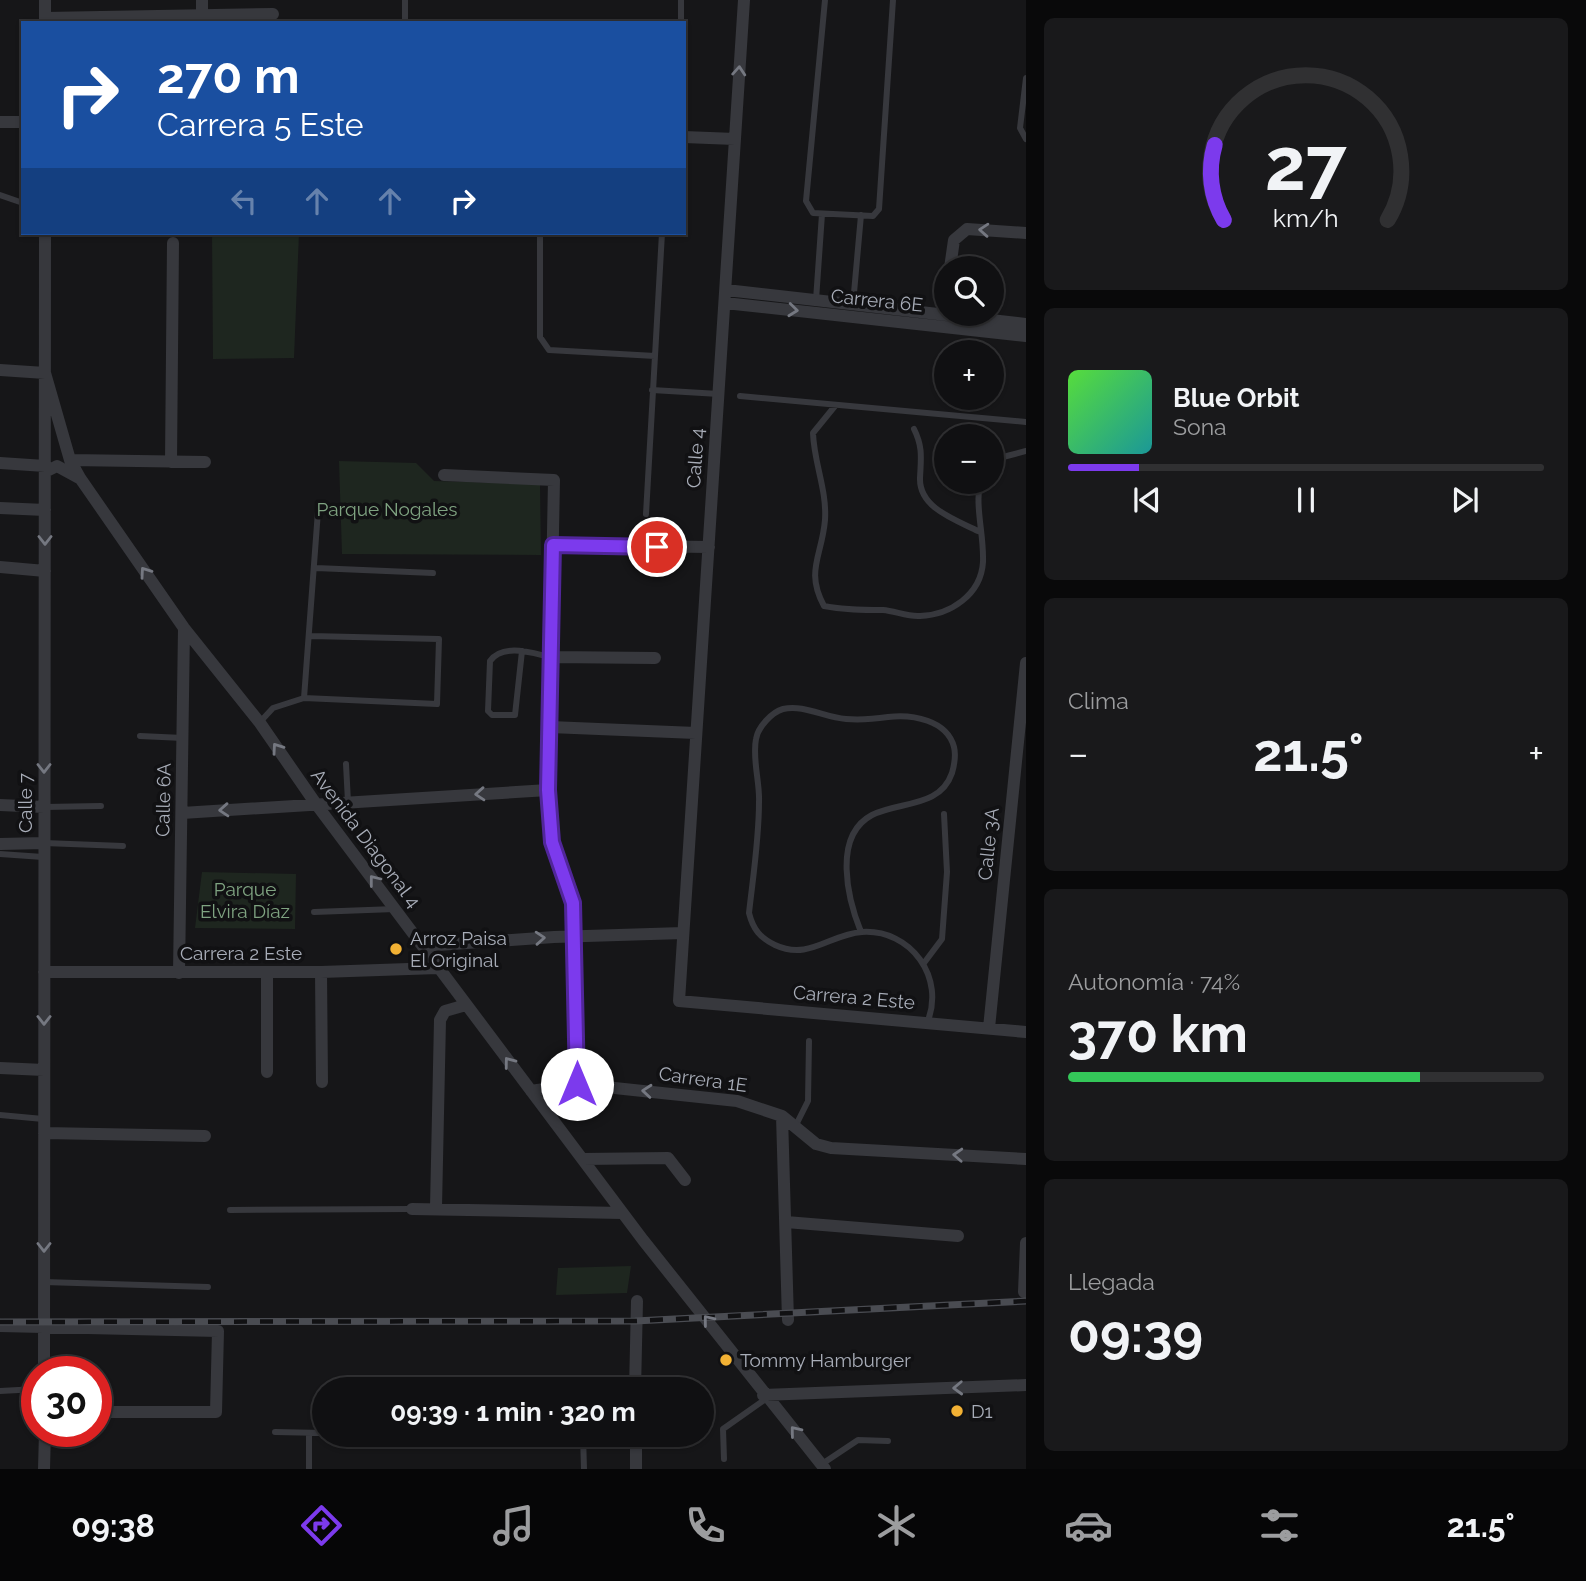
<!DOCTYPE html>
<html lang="es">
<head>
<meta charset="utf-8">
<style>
	body { margin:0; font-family:Raleway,sans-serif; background:#19191b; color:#f1f3f6; height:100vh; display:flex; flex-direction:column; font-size:26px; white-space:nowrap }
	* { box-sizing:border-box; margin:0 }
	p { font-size:23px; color:#9c9d9f }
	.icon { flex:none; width:38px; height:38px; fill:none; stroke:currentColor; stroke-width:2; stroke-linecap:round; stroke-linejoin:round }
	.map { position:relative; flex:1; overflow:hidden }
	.details { display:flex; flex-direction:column; gap:18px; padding:18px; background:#09090a; width:560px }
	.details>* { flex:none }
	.top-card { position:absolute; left:21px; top:21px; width:665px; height:214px; border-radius:0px; box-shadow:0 2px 5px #0004,0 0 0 2px #303032; background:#1a4fa0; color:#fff; overflow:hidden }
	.fabs { position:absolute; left:934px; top:256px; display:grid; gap:14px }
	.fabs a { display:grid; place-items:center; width:70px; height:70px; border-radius:50%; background:#101012; box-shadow:0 2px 5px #0004,0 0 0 2px #303032; font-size:35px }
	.speed { position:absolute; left:21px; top:1356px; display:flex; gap:14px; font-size:35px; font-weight:700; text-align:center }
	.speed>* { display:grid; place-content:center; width:91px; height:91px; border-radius:50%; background:#101012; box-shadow:0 2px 5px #0004,0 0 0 2px #303032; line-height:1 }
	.speed .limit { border:10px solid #d22; background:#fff; color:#111 }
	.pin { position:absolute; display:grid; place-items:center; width:60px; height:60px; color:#fff; margin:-30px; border:4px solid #fff; border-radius:50%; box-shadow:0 2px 7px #0007 }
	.me { position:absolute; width:77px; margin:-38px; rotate:0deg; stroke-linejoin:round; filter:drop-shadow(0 0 5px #0008) }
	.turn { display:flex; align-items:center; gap:24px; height:147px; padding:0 21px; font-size:32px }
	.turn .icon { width:91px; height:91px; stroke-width:2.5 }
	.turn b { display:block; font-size:49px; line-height:60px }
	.lanes { display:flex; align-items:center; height:66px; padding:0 21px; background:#0003; justify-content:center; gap:35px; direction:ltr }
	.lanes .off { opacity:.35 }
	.big { font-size:52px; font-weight:700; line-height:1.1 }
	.details .card { flex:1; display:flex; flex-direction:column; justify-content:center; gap:10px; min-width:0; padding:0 24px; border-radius:10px; background:#19191b }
	.details .dial { align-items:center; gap:0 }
	.dial svg { height:182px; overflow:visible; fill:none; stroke:#303032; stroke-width:7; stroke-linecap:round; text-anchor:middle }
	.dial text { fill:#f1f3f6; stroke:none }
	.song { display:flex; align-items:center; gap:21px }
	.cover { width:84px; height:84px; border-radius:10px; background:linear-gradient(135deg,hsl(110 70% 55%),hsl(180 70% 35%)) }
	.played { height:7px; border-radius:4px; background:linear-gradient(90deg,#7c3aed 15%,#303032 15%) }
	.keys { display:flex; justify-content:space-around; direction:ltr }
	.heat { display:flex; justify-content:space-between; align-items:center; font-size:38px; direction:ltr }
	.charge { height:10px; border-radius:5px; background:linear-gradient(90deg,#34c759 74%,#303032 0) }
	.trip { position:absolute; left:312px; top:1377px; width:402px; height:70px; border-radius:35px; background:#101012; box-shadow:0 2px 5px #0004,0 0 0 2px #303032; font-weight:700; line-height:70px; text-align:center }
	.menu { display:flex; height:112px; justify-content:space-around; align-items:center; background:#060607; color:#9c9d9f }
	.menu .icon { width:49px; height:49px }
	.menu .active { color:#7c3aed }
	.menu b { font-size:32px; color:#f1f3f6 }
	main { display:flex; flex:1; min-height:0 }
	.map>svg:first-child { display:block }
	.green { fill:#1e261f }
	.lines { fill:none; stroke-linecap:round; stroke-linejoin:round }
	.lane { stroke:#37383d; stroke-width:6 }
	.street { stroke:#37383d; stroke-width:12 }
	.rail-casing { stroke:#4a4c52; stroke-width:7 }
	.rail { stroke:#111113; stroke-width:4.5; stroke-dasharray:13; stroke-linecap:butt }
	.oneway { stroke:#757881 }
	.route-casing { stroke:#51269a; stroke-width:18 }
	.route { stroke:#7c3aed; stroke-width:12 }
	.poi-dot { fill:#f2b134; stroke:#111113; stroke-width:2.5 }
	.labels { text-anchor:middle; stroke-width:7; stroke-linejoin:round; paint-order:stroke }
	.street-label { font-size:19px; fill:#a8adb8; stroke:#111113 }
	.park-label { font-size:19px; fill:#7fa381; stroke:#111113 }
	.poi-label { font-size:19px; fill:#a8adb8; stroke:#111113; text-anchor:start }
</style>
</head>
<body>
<main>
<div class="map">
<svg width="1026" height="1469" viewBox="0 0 1026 1469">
	<rect width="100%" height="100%" fill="#161618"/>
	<path class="green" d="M212 233H299L294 358 213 359Z
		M339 461 416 463 434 481 540 484 541 555 342 554Z
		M202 872 296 874 295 929 195 928Z
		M631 1266 627 1293 556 1295 558 1268Z"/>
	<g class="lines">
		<path class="lane" d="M825 0 806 201 813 213 873 216 879 209 893 0
			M405 23V0
			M681 23V0
			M1026 78 1020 128 1026 139
			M0 195 23 203
			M540 233V337L549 350 655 356
			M816 300 822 214
			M853 304 861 215
			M652 390 719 394
			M740 396 1026 422
			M835 406 813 433C814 463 827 490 825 520 822 556 805 571 824 606 844 610 863 610 883 610 895 611 908 617 920 616 950 615 981 595 983 562 984 534 975 509 980 481
			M914 429C923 447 921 458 920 478 919 508 956 520 978 531
			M992 464 1003 457 1026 451
			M646 514 662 233
			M316 568 433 573
			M522 651 515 715H492L488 711 490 661C503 643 532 653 550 657
			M304 698 437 704 439 639 311 636
			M260 722 273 708 304 698 318 511
			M140 736 183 738
			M346 764 348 802
			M44 807 101 806
			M44 843 123 846
			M0 854 43 857
			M314 912 395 909
			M861 932C848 900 832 836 872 815 900 801 940 808 952 773 954 766 956 755 954 747 947 720 912 714 888 717 874 719 859 720 846 719 825 718 804 704 783 709 772 712 758 727 756 739 752 759 760 782 759 802 759 839 753 877 749 913 753 929 760 938 775 945 809 961 830 934 862 932 911 929 946 978 927 1023
			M924 963 942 939 947 872 944 814
			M0 1115 43 1119
			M796 1125 808 1101 809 1041
			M230 1210 412 1209
			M44 1282 208 1287
			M0 1391 37 1389
			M275 1432 324 1433
			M583 1435 584 1469
			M724 1459 723 1429 767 1398
			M822 1464 858 1440 888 1441
			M309 1469V1433"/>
		<path class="street" d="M202 0V15
			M744 0 679 1001 1026 1032
			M45 18 273 14
			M45 23V0
			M0 122H23
			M684 137 735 139
			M950 268 954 240 967 229 1026 233
			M726 290 1026 324
			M725 303 1026 336
			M0 370 45 373 70 460 80 478 184 628 260 723 316 804 643 1240 825 1469
			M70 460 205 462
			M171 462 173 243
			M0 463 45 466
			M45 472 57 466 79 478
			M444 475 554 480 548 790 552 842 573 903 577 1084
			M0 508 45 510
			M553 545 709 547
			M0 567 45 571
			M551 657 655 658
			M550 727 696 733
			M0 805 44 807
			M182 813 548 790
			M0 844 44 843
			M423 946 554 937 683 933
			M44 972H321L438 968
			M321 972 322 1082
			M179 973 184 628
			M989 1028 1026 663
			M0 1068 44 1070
			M267 1072V972
			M531 1091 577 1084 737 1101 782 1116 816 1144 831 1148 1026 1159
			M782 1116 788 1320
			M44 1133 205 1136
			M583 1159 668 1158 685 1180
			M436 1207 440 1020 445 1011 466 1005
			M412 1209 622 1213
			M786 1222 958 1236
			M1024 1292 1026 1243
			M0 1326 218 1331 216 1412H96
			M44 1372 45 233
			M635 1390 637 1301
			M763 1395 1026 1385
			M636 1435V1469
			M44 1469 45 1432"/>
		<g class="rail-casing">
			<path id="rail" d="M0 1322 635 1321 1026 1301"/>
		</g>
		<use href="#rail" class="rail"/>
	</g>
	<defs><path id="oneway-chevron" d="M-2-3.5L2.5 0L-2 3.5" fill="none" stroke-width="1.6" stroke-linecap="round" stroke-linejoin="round" transform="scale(1.75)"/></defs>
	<g class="oneway">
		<use href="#oneway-chevron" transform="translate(739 71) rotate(-86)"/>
		<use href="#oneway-chevron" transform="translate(984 230) rotate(-176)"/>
		<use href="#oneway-chevron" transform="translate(793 310) rotate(6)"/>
		<use href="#oneway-chevron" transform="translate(45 540) rotate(90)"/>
		<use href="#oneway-chevron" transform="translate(145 572) rotate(-125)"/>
		<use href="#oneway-chevron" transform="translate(277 748) rotate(-125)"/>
		<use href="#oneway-chevron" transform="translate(44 768) rotate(90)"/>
		<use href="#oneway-chevron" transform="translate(480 794) rotate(176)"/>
		<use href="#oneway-chevron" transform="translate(224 810) rotate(176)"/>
		<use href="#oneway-chevron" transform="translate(374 880) rotate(-128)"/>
		<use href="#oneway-chevron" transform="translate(540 938) rotate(-4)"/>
		<use href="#oneway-chevron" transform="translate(44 1020) rotate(90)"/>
		<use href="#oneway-chevron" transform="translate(509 1062) rotate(-127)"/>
		<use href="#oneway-chevron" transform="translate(647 1091) rotate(-175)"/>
		<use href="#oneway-chevron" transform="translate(958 1155) rotate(-177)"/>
		<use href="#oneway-chevron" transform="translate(44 1247) rotate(90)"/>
		<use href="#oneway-chevron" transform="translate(708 1320) rotate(-129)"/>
		<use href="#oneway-chevron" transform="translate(958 1388) rotate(178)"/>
		<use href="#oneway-chevron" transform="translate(795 1431) rotate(-129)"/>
	</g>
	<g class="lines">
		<g class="route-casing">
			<path id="route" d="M577 1084 573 903 552 842 548 790 553 545 657 547"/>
		</g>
		<use href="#route" class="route"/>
	</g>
	<g class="poi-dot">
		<circle cx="396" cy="949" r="7"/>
		<circle cx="726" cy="1360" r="7"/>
		<circle cx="957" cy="1411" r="7"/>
	</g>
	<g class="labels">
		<g class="street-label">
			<text transform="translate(877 300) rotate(6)" y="7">Carrera 6E</text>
			<text transform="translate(695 458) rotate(-86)" y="7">Calle 4</text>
			<text transform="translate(163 800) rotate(-89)" y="7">Calle 6A</text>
			<text transform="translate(25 803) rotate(-90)" y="7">Calle 7</text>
			<text transform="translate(366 838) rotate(53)" y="7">Avenida Diagonal 4</text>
			<text transform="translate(988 844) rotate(-84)" y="7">Calle 3A</text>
			<text x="241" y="960">Carrera 2 Este</text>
			<text transform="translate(854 997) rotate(5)" y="7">Carrera 2 Este</text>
			<text transform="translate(703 1079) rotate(8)" y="7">Carrera 1E</text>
		</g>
		<g class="park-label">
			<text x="387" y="516">Parque Nogales</text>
			<text x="245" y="896">Parque<tspan x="245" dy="22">Elvira Díaz</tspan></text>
		</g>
		<g class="poi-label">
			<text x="410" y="945">Arroz Paisa<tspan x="410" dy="22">El Original</tspan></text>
			<text x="740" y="1367">Tommy Hamburger</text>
			<text x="971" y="1418">D1</text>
		</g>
	</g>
</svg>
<div class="fabs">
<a><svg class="icon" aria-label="search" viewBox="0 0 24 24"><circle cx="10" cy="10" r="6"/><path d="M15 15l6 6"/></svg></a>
<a>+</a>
<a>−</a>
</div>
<div class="speed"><div class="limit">30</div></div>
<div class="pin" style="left:657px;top:547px;background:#d93025"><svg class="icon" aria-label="arrive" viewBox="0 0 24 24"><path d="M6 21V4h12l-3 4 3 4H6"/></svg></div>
<svg class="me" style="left:577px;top:1084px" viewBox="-20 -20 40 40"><circle r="19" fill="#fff"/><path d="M0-13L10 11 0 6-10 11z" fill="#7c3aed"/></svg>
<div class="trip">09:39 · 1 min · 320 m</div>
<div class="top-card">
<div class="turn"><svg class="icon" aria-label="right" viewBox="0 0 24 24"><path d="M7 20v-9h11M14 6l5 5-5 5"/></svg><div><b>270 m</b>Carrera 5 Este</div></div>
<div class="lanes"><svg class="icon off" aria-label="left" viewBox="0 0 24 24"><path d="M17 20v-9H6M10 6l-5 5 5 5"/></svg><svg class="icon off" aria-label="ahead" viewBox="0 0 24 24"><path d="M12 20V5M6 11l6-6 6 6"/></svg><svg class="icon off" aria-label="ahead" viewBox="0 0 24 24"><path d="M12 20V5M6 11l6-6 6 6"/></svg><svg class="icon" aria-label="right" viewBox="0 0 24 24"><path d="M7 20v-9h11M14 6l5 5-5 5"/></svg></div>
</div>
</div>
<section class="details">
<div class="card dial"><svg viewBox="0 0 100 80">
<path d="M14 69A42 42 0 1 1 86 69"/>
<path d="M14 69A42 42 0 0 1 10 36" stroke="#7c3aed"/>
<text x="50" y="56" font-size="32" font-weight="700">27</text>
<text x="50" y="72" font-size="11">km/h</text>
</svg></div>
<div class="card">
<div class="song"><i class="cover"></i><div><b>Blue Orbit</b><p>Sona</p></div></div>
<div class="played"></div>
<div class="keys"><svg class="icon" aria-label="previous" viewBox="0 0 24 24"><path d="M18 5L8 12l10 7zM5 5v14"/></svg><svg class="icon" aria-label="pause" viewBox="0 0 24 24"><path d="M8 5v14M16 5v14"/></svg><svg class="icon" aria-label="next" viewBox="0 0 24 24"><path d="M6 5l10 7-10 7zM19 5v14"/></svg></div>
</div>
<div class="card"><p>Clima</p>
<div class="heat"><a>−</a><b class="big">21.5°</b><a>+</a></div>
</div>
<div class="card"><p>Autonomía · 74%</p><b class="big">370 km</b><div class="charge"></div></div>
<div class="card"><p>Llegada</p><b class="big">09:39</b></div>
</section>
</main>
<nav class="menu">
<b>09:38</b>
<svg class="icon active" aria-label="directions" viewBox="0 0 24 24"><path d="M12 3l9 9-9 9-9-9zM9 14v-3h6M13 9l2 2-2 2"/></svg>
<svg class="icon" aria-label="music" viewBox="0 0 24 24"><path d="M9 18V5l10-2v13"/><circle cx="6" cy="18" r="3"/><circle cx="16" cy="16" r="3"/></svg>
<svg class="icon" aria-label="phone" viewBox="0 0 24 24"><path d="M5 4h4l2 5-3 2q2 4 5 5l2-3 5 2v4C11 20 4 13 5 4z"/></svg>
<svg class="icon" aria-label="climate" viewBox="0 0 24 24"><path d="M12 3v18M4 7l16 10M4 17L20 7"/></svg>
<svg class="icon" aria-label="car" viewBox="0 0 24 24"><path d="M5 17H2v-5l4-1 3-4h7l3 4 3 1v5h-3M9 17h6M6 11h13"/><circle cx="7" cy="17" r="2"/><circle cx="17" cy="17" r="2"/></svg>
<svg class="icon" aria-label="filters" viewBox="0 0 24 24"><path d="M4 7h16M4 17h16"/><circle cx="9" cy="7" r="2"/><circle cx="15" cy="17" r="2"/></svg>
<b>21.5°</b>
</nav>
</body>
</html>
